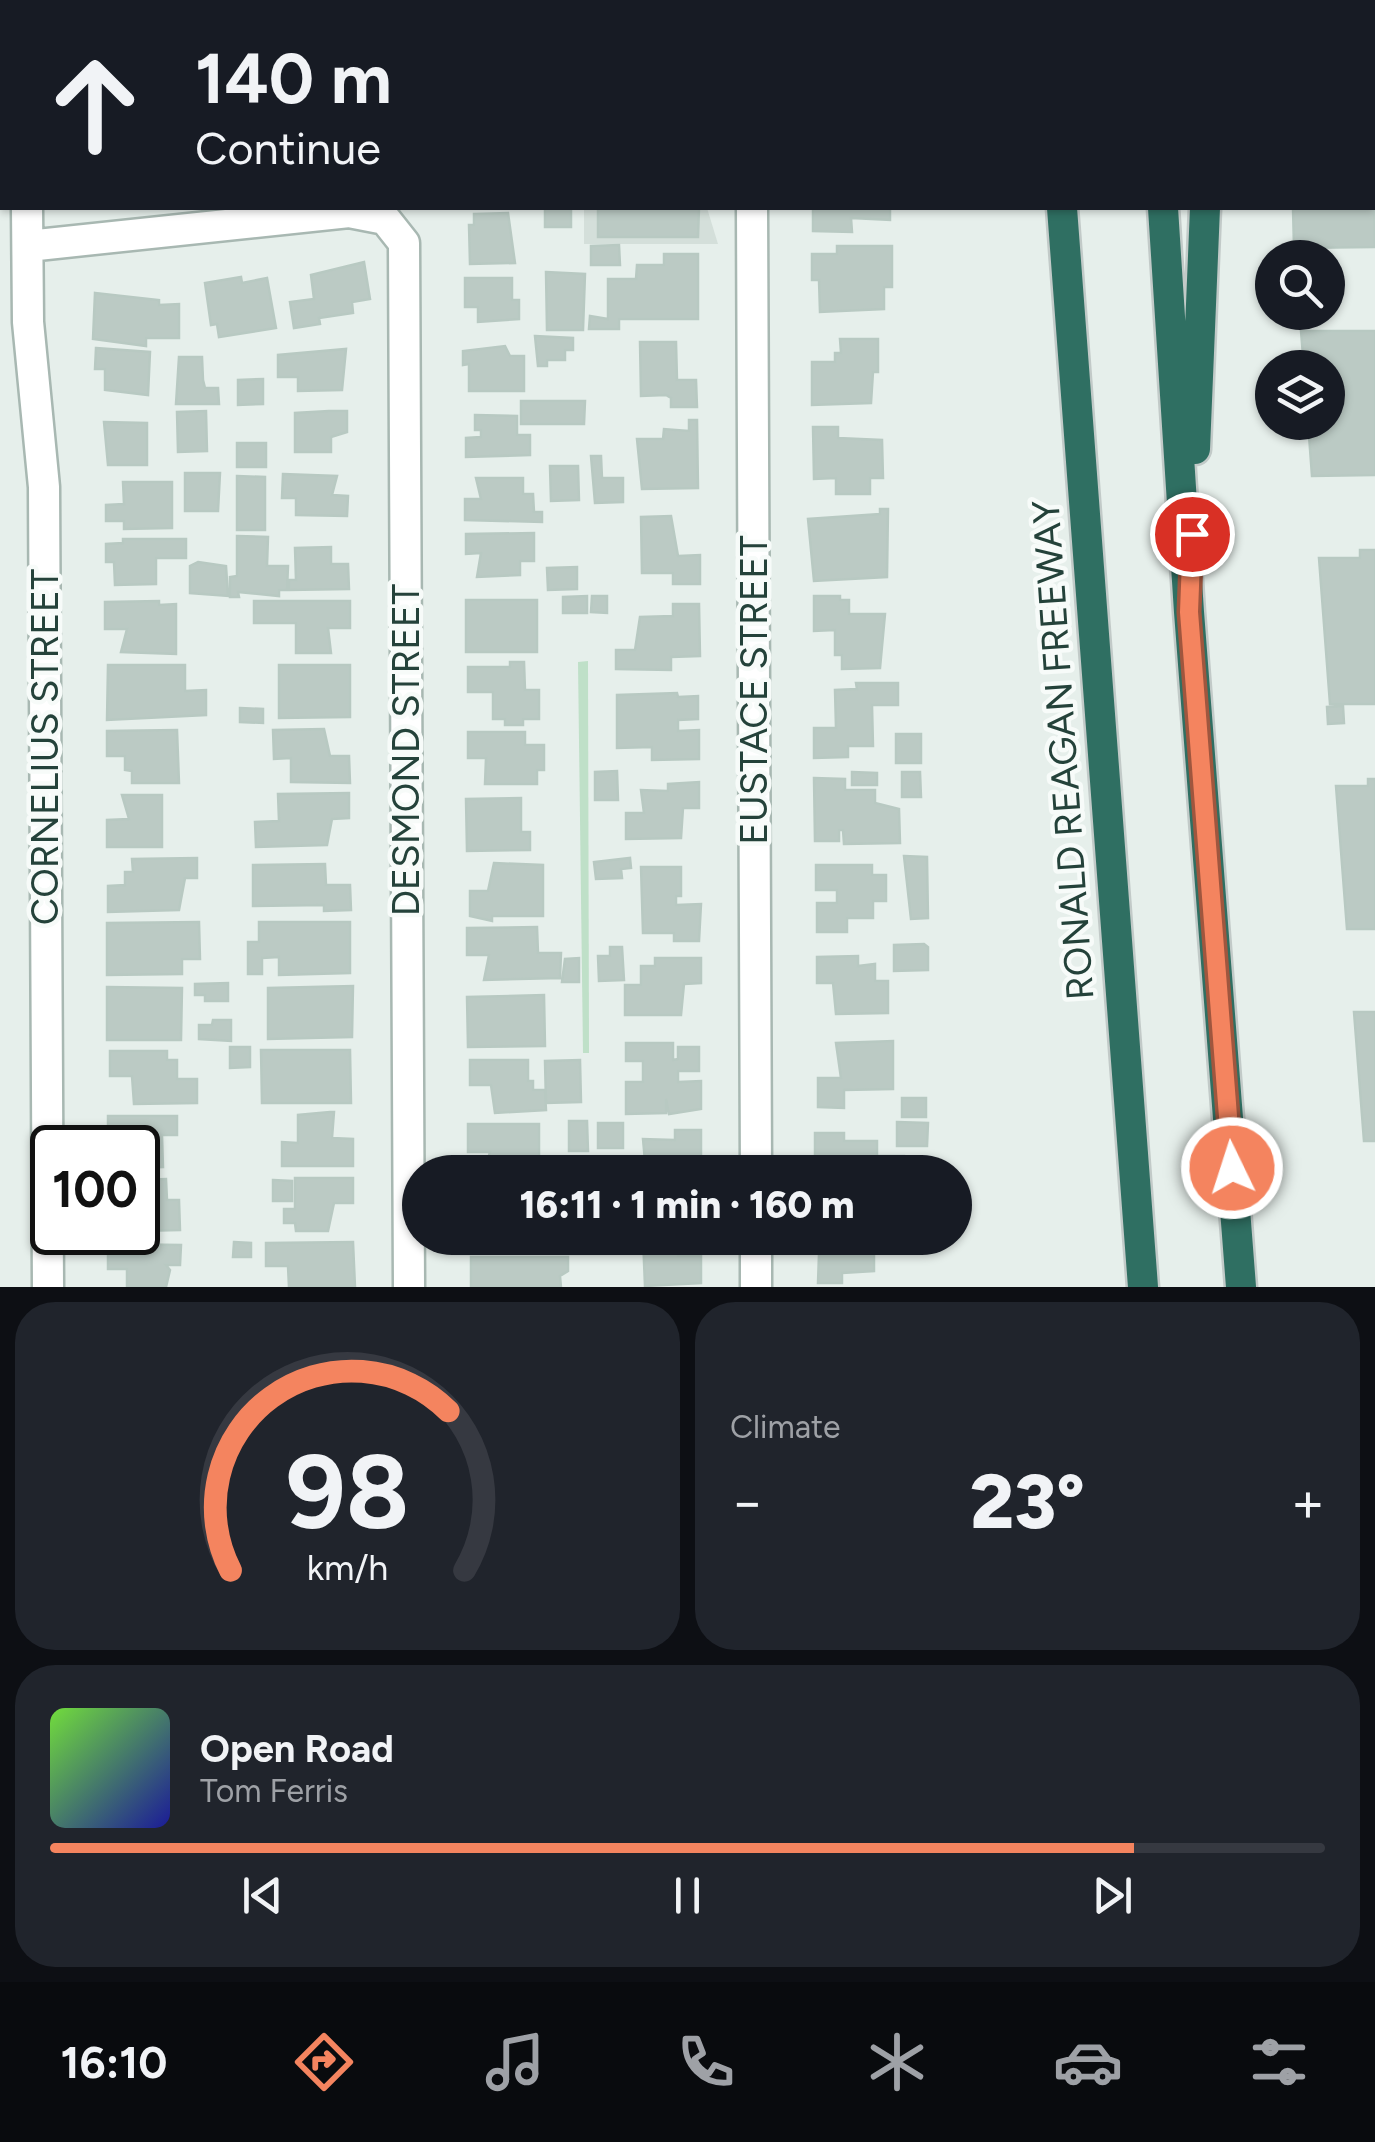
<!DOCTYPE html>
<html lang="en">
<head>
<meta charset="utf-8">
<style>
	body { margin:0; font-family:Figtree,sans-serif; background:#20242c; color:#f1f3f6; height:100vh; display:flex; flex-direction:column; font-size:38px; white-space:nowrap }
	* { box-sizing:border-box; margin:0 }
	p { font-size:32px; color:#9ea1a6 }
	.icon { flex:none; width:55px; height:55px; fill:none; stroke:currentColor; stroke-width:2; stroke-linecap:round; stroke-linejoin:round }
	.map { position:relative; height:1287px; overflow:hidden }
	.panel { display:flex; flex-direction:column; gap:15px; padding:15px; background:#0d0f14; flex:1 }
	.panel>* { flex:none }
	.banner { position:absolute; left:0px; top:0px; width:1375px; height:210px; box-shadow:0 2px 8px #0004; background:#171b24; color:#f1f3f6; overflow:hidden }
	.controls { position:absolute; left:1255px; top:240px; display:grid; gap:20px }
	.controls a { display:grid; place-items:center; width:90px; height:90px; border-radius:50%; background:#171b24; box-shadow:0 2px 8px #0004; font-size:50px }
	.speed { position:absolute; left:30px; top:1125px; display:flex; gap:20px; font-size:50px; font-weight:700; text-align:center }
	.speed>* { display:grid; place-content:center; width:130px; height:130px; border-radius:50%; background:#171b24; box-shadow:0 2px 8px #0004; line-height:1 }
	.speed .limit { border:5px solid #111; border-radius:15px; background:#fff; color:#111 }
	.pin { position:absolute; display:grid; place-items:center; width:85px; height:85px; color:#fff; margin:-42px; border:5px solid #fff; border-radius:50%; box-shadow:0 2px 10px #0007 }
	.me { position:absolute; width:110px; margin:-55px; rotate:356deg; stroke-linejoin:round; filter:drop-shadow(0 0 8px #0008) }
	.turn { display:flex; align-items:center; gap:35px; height:210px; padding:0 30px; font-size:45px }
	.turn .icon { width:130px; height:130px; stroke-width:2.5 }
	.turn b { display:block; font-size:70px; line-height:85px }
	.big { font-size:75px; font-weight:800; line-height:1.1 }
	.panel .tile { flex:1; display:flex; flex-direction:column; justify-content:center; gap:15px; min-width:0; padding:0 35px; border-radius:40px; background:#20242c }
	.panel .dial { align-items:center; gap:0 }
	.dial svg { height:260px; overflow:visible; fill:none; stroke:#363941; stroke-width:7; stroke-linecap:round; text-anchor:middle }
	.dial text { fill:#f1f3f6; stroke:none }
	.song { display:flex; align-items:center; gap:30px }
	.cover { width:120px; height:120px; border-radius:15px; background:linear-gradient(135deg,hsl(100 70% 55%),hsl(240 70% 35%)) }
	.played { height:10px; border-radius:5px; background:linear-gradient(90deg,#f4845f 85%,#363941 85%) }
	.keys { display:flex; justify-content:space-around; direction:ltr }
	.heat { display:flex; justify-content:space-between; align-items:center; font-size:55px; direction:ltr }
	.panel .tiles { flex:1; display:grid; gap:15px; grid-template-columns:1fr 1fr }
	.tile:last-child { grid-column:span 2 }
	.trip { position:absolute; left:402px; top:1155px; width:570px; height:100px; border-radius:50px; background:#171b24; box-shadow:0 2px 8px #0004; font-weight:800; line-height:100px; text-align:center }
	.dock { display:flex; height:160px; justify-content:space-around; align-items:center; background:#090b0e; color:#9ea1a6 }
	.dock .icon { width:70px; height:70px }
	.dock .current { color:#f4845f }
	.dock b { font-size:45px; color:#f1f3f6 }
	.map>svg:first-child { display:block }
	.built { fill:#d4dfda }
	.green { fill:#bfe0c8 }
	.building { fill:#bbcac4; stroke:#b8c9c2; stroke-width:2.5 }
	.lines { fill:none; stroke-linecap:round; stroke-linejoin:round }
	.minor-casing { stroke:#a8b8b2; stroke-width:35 }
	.highway-casing { stroke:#c2cac8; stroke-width:35 }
	.minor { stroke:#fff; stroke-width:30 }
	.highway { stroke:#2f6f62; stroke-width:30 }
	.route-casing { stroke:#9f563e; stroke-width:25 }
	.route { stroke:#f4845f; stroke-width:18 }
	.labels { text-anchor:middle; stroke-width:9; stroke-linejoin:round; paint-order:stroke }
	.street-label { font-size:38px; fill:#24423a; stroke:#f7fbf9 }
</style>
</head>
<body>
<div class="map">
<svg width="1375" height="1287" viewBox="0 0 1375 1287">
	<rect width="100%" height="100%" fill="#e6efeb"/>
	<path class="built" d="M584 208H707L718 244H584Z"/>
	<path class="green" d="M588 661 589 1053H583L578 662Z"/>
	<path class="building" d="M260 0H503V2H260Z
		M1292 0H1375V22L1372 2Z
		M1372 105 1375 247 1294 248 1293 208H1372Z
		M545 208H571V227H545Z
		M598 208H699L698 237H598Z
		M813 208H890V220L851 218 852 232 813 231Z
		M508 213 515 263 470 264 469 225H474V214Z
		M619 245 620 265H591V246Z
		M837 246H892V287H884V309L820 312 819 280H812V254H837Z
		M664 254H698V319H619V329H589L590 316 608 319V279H636L637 265H664Z
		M364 262 370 299 352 302 353 313 319 318 320 324 294 328 290 302 314 299 311 275Z
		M546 272 585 274 583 330H547Z
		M241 277 242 283 267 278 276 328 219 337 217 324 211 325 205 283Z
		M465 278H512V300H519V319L478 322V307H465Z
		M95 293 159 300V305L179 304V338H146V346L93 339Z
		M1301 331H1375V475L1312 476 1308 422H1328V368H1304Z
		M535 336 573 338V350H565V360H547V366H538Z
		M840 339H878V372H873L871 403 812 405V362H835V353H841Z
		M640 342H676L677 380H696L697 407H671V398L666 395 641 396Z
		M505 346 510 356H524V391H469V364L463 365V351Z
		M96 348 150 352 148 395 105 390V369H95Z
		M346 349 342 390 298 391V377H278V355Z
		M179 357H202L203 380 205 388H218L219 404H176Z
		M263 379V404L238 405V380Z
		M521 401H585L584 424H521Z
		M206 411 207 451 178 452 177 412Z
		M329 411H347V432L331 437V452H295V413Z
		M475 415 517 416V435H530V455L466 457V438L481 437V430H475Z
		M689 420H697L698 488 642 489 637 439H663L664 429 689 431Z
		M104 422 147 423V465H108Z
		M813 427H838V438L882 440 883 478H870V494H836V478L814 479Z
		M237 443H266V467H237Z
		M591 456H601L602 478H623V502L595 503Z
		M550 466H578L579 500 551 501Z
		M185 473H220L218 511H185Z
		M283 474 337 476 332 495 348 496 347 516 296 515V498H282Z
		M237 476 265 477V530H237Z
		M476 478H523V494H533L534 512H542V522L465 520V499H481Z
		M123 482H172V528L124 529V521H106V505L124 504Z
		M880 509H888L887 577 814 581 808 519 880 514Z
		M671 516 678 556 700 555V584H673V573H642L641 517Z
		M534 533V561H520V575L477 577 481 553 466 554V534Z
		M237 536 268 537 267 566H288L287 590H279V596L238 592 239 597H230V577L237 576Z
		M123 539H186V558H156V584L115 585 114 562H106V544L123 543Z
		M331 547V564H348L349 589 289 590V580H296L295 548Z
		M1360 550H1375V704H1330L1319 558H1360Z
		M198 562 226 566 228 596 190 593V566Z
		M577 567V589L548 590 547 568Z
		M587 596V613H563V597Z
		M592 596H607V613L591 612Z
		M814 596H840V600H849V614H885L880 668 842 669V655H835V630L814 631Z
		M466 600H537V652H466Z
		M159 601V605L176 604V654L121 652 127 629H105V602Z
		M254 601H350V628H328L331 653H296V623H254Z
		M673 604H699L700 656 671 657V670L616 669V650H635L640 617 673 616Z
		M510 662H524L525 690H539V719H523V725H505V719H493V692H468V667H510Z
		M108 665H185V691L206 690V715L107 720Z
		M279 665H350V717L279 718Z
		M856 683H898V705H872L873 746H848V757L814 758V728H836L835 690 857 689Z
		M677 693 678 697 698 696V719L678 720V731L699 730V759L652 760V747L617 748V695Z
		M1343 706 1344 723 1328 724 1327 707Z
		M240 708 263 709V723L240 722Z
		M324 729 330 756H349L350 783 291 782V758L274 759 273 730Z
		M177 730 179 783H132V771L125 770V756H107V731Z
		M468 732H525V745H544V770H537V784H485L486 758H468Z
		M896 734H921V763H896Z
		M617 771 618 800H595V772Z
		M852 772 877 773V785H852Z
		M902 772H920L921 797H902Z
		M814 778 845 779V790H875V803L899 809 900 843 844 844 843 830H839V841H815Z
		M1368 779H1375V929H1347L1336 786H1368Z
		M699 782V808H683L681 838 626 839V813H644L641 790 668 791V784Z
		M349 793V818L332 819 327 845 256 847 255 822 279 821 278 794Z
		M122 795H162V847H107V820L129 819Z
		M521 798V832H530V850L467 851 466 799Z
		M904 856 927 857 928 918 911 919Z
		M197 858V878H185L179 910 108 912V886L125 885V872H133L132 859Z
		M630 858 631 868 621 869 622 878 596 879 594 862Z
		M494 863 543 865V916H492V921L470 916V891H488Z
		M325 864 326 885H350L351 910 324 911V905L253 906V865Z
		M816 865H872V875H886V901H873V918H847V932H817V903H837V890H816Z
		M641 867H681V896H676V905L701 904 699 941H674V933H643Z
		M199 922 200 959H182V974L107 975V923Z
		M259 922H350V973L279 975V957L262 958V974H248V942H259Z
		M537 927 538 953H561L560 978 484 980 489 955H467V928Z
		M924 944 928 947V970L894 971V945Z
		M610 947H622L624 980 599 981 598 956H610Z
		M858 956V966L875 964V981H888V1013L836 1014 833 983H817V957Z
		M579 958V982H562L565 959Z
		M655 958H701V983L684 984 681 1015H625V985H641V966H655Z
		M228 983V1001H205V995H195V984Z
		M353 986 352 1037 268 1039V988Z
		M107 987 182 988 181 1040H107Z
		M544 995 545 1046 468 1047 467 997Z
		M1354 1012H1375V1141H1364Z
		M213 1020H231V1041L199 1039V1025H212Z
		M893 1041V1089L844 1090V1108L818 1107V1078H841L836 1043Z
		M626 1043H673V1060L678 1059V1047H699V1071H678V1082L701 1081V1109L669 1114 666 1099V1113L626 1114V1082H643V1061H626Z
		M230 1047H250V1067L230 1068Z
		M261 1050H350L351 1103H262Z
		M110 1051H167V1060H177V1079H197V1103L134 1104 132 1076H110Z
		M470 1060H528V1081H533V1090H545L546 1110 495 1113 491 1085H470Z
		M580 1060 581 1102 546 1103 545 1061Z
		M902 1098H926V1117H902Z
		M330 1112H334L332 1138 353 1139V1166H282V1142L298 1143V1115Z
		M108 1116H177V1135H162L163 1167 138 1168V1148H130V1143H108Z
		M569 1121H587L588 1151H569Z
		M897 1122 928 1123 927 1146H897Z
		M598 1123H623V1148H598Z
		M468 1124H539V1172H484L490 1152H468Z
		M675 1130H701V1157H685V1172H646L643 1139 675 1140Z
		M815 1133H844V1141H877V1156H904V1172H825V1167H832V1159H815Z
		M295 1178H353V1203H334L328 1231H296L295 1223H284V1209H295Z
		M166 1179 167 1200H179L180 1230 138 1231V1180Z
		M273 1180 292 1181V1201H273Z
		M470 1238H547V1243H470Z
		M643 1238H682L678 1256H701V1283L645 1286Z
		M839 1238H893V1251H874V1271L842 1273V1283H818L819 1254H839Z
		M234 1242 251 1243V1257H233Z
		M353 1242 355 1287H289L288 1266H266V1243Z
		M108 1244 181 1245 180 1265H166L170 1270 166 1287H127V1269H108Z
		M471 1257H568V1271L560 1276 561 1287H471Z"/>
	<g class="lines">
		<g class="minor-casing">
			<path id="minor" d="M26 0V2
				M880 0V2
				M1372 68H1375
				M27 208 28 322 44 487 48 1287
				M752 208 756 1172
				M28 246 349 212 385 219 404 243 409 1287
				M756 1238V1287"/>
		</g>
		<g class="highway-casing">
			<path id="highway" d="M1047 0V2
				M1150 0V2
				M1207 2V0
				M1062 208 1143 1287
				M1163 208 1189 612 1241 1287
				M1195 449 1205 208"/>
		</g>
		<use href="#minor" class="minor"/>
		<use href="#highway" class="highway"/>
	</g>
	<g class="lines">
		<g class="route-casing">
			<path id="route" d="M1192 534 1189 612 1232 1168"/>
		</g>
		<use href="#route" class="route"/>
	</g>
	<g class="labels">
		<g class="street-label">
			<text transform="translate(754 690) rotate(-90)" y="13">EUSTACE STREET</text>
			<text transform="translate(45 747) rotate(-90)" y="13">CORNELIUS STREET</text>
			<text transform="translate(406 750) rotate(-90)" y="13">DESMOND STREET</text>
			<text transform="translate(1063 750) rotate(-94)" y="13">RONALD REAGAN FREEWAY</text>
		</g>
	</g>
</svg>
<div class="controls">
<a><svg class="icon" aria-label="search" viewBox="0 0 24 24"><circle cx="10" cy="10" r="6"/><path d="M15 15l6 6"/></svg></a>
<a><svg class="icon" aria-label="layers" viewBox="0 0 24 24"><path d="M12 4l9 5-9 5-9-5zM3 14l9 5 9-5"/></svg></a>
</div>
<div class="speed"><div class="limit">100</div></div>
<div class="pin" style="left:1192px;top:534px;background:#d93025"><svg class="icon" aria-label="arrive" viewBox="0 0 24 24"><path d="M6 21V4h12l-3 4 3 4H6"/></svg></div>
<svg class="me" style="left:1232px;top:1168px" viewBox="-20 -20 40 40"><circle r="17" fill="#f4845f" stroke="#fff" stroke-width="3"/><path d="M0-11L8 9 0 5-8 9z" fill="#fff"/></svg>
<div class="trip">16:11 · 1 min · 160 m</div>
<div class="banner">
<div class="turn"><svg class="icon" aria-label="ahead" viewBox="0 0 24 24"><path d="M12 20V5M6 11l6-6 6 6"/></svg><div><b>140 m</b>Continue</div></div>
</div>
</div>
<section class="panel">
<div class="tiles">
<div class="tile dial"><svg viewBox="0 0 100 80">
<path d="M14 69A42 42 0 1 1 86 69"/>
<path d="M14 69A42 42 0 0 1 81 20" stroke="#f4845f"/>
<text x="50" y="56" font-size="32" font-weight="700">98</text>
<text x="50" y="72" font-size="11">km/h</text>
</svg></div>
<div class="tile"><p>Climate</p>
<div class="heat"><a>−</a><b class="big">23°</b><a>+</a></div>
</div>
<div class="tile">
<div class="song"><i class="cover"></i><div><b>Open Road</b><p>Tom Ferris</p></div></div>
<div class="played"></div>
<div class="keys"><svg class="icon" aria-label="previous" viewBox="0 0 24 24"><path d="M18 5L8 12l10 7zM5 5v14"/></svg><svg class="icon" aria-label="pause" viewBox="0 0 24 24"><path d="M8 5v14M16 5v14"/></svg><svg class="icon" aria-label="next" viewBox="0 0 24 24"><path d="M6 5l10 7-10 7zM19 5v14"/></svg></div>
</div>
</div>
</section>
<nav class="dock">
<b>16:10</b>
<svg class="icon current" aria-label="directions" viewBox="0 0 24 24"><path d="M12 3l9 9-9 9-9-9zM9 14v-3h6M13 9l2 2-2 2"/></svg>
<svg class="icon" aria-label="music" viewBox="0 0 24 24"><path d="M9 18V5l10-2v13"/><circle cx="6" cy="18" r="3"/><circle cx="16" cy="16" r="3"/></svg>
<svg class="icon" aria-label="phone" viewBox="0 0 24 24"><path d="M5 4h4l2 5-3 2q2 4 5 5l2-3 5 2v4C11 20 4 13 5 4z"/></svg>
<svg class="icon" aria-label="climate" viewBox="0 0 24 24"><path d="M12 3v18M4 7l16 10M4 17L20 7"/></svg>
<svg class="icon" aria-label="car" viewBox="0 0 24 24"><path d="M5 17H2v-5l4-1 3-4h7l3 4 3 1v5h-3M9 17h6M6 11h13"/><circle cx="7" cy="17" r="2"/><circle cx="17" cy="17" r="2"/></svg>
<svg class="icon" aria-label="filters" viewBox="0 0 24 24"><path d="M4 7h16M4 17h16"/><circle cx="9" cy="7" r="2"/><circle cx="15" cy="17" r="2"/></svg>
</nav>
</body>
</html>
